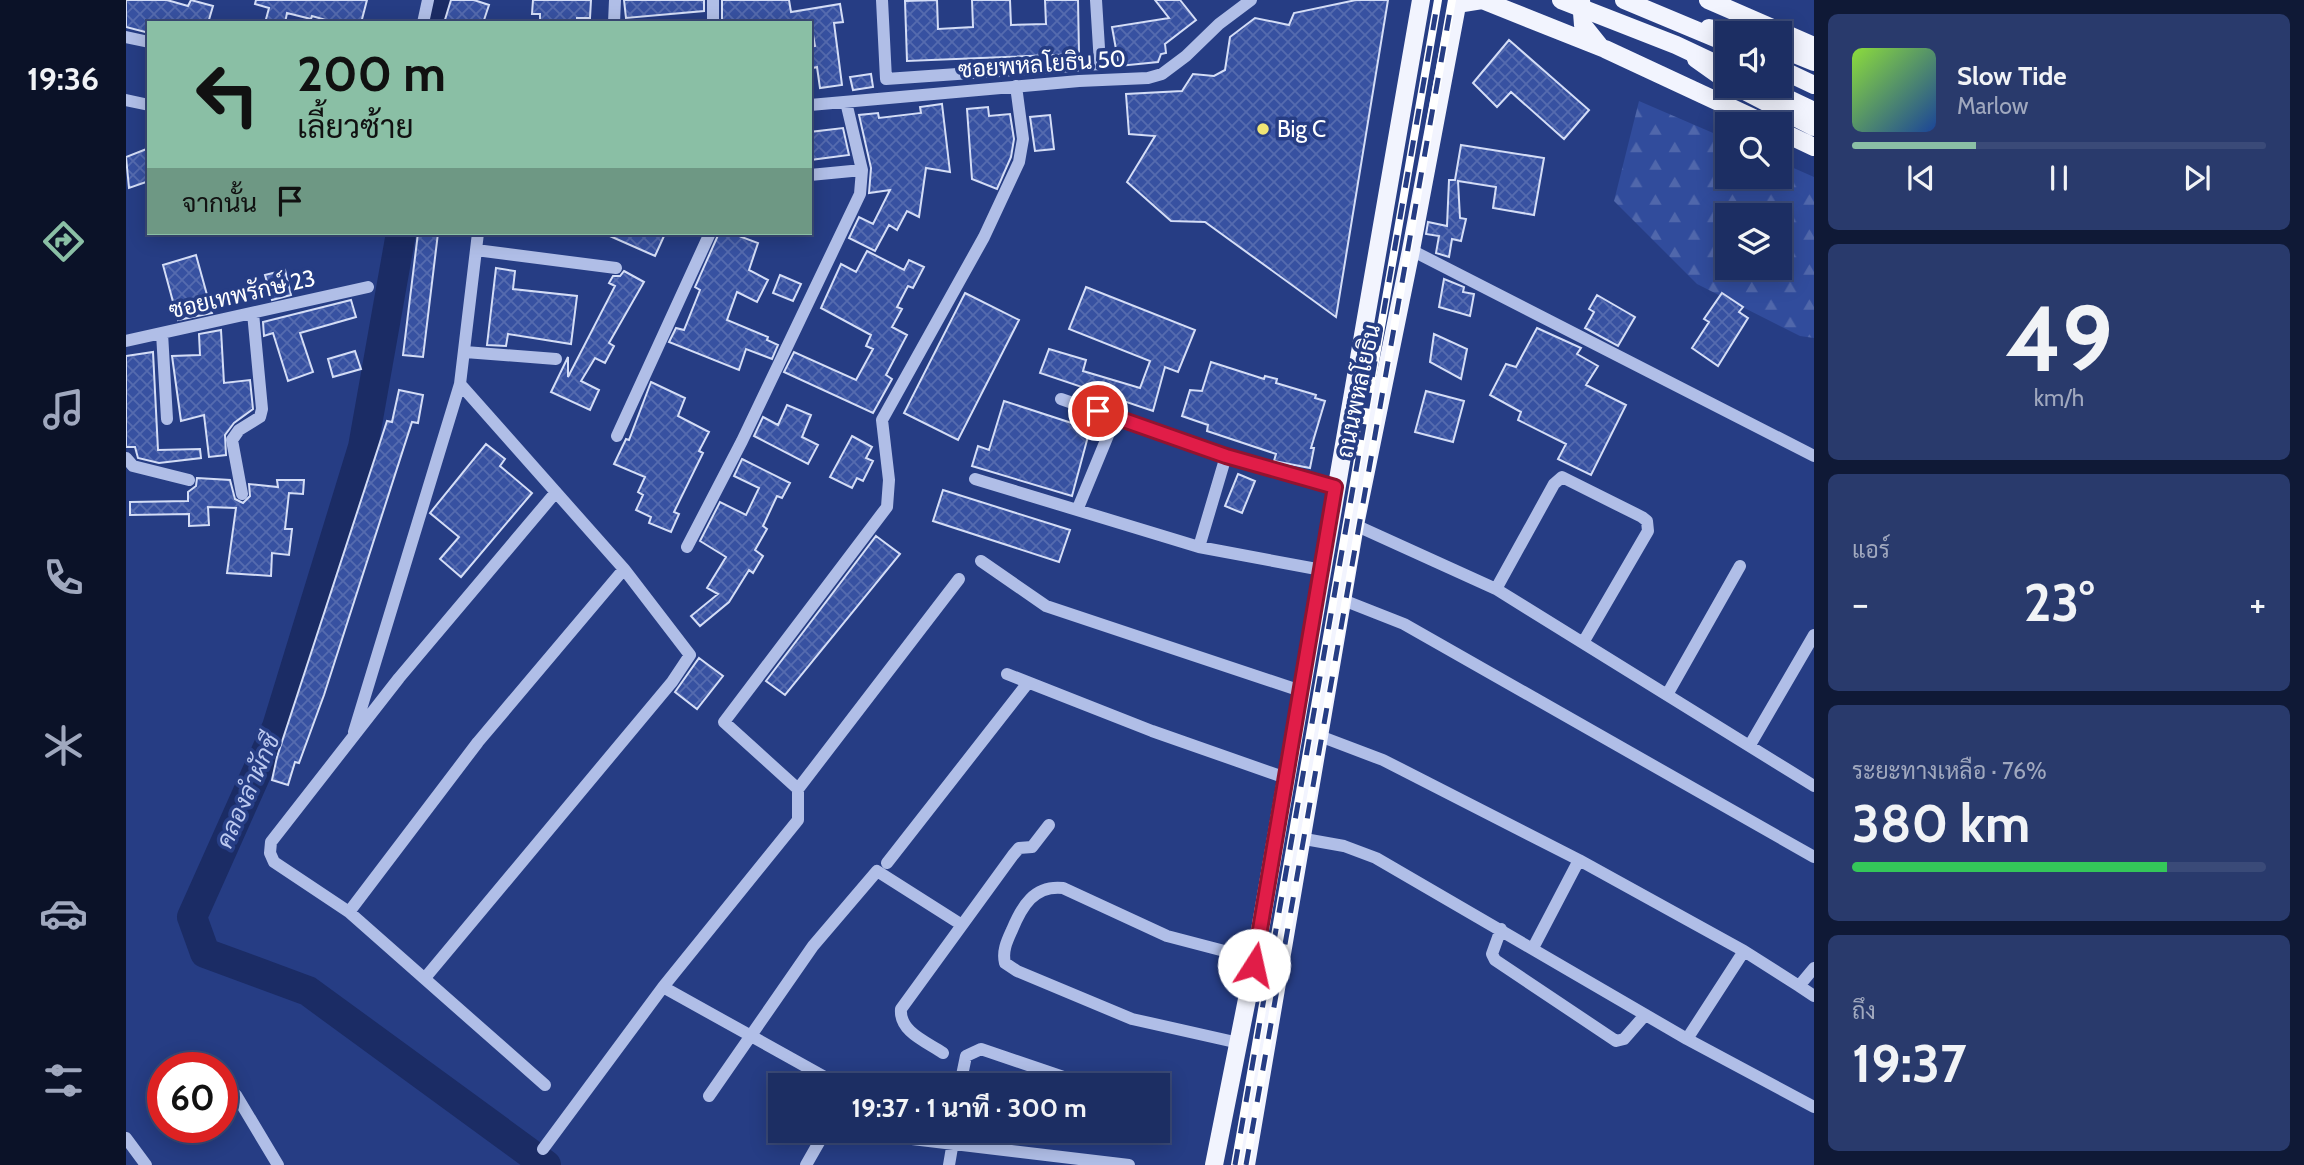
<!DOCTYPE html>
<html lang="th">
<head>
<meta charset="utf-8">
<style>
	body { margin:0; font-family:Cabin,Sarabun,sans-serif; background:#293a6c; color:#f1f3f6; height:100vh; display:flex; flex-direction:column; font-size:26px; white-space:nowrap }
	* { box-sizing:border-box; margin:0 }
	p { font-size:23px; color:#a0a8be }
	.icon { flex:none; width:38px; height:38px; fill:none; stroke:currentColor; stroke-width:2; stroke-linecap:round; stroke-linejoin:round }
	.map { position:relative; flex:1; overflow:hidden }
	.details { display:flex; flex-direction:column; gap:14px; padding:14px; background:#0f1936; width:490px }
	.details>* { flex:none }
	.hud { position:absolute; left:21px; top:21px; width:665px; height:214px; border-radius:0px; box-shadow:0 4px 18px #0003,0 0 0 2px #3a4a78; background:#8abfa5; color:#111; overflow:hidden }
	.fabs { position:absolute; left:1589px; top:21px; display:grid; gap:14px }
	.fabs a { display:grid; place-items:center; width:77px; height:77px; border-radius:0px; background:#1c2e63; box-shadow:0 4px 18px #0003,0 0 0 2px #3a4a78; font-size:35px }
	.speed { position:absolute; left:21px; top:1052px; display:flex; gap:14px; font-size:35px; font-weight:700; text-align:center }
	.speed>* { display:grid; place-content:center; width:91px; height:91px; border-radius:50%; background:#1c2e63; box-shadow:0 4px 18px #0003,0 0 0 2px #3a4a78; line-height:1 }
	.speed .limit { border:10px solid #d22; background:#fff; color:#111 }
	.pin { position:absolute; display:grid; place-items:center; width:60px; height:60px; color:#fff; margin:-30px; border:4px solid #fff; border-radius:50%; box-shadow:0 2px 7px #0007 }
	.me { position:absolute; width:77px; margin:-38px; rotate:10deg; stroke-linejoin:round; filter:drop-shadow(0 0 5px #0008) }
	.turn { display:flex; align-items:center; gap:24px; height:147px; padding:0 35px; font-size:32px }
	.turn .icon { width:91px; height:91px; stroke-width:2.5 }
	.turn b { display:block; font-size:49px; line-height:60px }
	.then { display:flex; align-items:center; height:66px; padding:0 35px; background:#0003; gap:14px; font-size:26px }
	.big { font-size:52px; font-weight:700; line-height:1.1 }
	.details .tile { flex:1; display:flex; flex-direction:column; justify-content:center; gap:10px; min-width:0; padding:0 24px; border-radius:10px; background:#293a6c }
	.details .dial { align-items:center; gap:0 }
	.dial b { font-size:91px; line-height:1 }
	.song { display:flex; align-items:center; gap:21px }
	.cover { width:84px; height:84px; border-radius:10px; background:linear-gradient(135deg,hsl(90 70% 55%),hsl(220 70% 35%)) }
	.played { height:7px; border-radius:4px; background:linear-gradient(90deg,#8abfa5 30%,#3a4a78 30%) }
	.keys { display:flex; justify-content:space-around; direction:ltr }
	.heat { display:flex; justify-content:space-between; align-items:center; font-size:38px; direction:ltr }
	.charge { height:10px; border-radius:5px; background:linear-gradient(90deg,#34c759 76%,#3a4a78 0) }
	.trip { position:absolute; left:642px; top:1073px; width:402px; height:70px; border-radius:0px; background:#1c2e63; box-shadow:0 4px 18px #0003,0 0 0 2px #3a4a78; font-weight:700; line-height:70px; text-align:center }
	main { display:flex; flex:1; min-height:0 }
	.tab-bar { display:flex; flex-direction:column; width:126px; justify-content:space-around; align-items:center; background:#0b1228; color:#a0a8be }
	.tab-bar .icon { width:49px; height:49px }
	.tab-bar .active { color:#8abfa5 }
	.tab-bar b { font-size:32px; color:#f1f3f6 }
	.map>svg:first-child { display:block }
	.forest { fill:url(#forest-firs); fill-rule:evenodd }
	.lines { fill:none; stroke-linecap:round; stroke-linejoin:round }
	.river { stroke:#1b2c65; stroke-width:30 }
	.building { fill:url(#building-cross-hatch); stroke:#d4ddf6; stroke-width:2 }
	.minor { stroke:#b0bee7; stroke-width:12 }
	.major { stroke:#f2f4fe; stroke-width:18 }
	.rail-casing { stroke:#fff; stroke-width:8 }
	.rail { stroke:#263d84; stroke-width:5; stroke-dasharray:16; stroke-linecap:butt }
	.major-bridge { stroke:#f2f4fe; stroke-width:18 }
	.route-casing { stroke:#92132f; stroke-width:18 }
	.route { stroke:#e11d48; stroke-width:12 }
	.poi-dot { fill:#f0e575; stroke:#263d84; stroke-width:2.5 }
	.labels { text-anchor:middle; stroke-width:7; stroke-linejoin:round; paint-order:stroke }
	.street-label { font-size:23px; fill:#fff; stroke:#263d84 }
	.poi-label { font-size:23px; fill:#fff; stroke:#263d84; text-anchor:start }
	.water-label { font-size:24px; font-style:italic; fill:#bcc9ef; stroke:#263d84 }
</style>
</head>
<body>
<main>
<nav class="tab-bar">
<b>19:36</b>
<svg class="icon active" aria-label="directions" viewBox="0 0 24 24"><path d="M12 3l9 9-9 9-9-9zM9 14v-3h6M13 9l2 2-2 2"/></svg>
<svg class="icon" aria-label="music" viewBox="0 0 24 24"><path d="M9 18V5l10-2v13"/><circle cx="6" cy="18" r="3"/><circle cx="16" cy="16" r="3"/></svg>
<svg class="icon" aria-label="phone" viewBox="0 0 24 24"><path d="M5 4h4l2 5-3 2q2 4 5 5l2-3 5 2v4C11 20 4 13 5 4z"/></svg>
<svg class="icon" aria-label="climate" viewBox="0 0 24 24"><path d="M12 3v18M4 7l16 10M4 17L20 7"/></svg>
<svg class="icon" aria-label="car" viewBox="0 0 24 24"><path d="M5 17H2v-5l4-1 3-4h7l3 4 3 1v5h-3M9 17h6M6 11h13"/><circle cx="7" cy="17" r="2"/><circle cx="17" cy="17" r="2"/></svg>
<svg class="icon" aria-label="filters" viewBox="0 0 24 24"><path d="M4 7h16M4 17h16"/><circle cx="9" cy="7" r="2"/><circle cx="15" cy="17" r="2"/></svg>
</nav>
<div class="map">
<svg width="1688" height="1165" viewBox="0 0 1688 1165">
	<defs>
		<pattern id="forest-firs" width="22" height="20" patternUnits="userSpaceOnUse" patternTransform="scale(1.75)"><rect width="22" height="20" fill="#314c9c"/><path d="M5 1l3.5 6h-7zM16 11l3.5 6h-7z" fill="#5067ab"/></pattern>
		<pattern id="building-cross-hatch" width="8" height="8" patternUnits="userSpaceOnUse" patternTransform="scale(1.75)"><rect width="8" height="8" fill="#3751a1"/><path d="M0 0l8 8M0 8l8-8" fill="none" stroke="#556baf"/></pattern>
	</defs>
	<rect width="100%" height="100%" fill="#263d84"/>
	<path class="forest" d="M1513 101 1601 139V177H1654V162L1688 177V338L1674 336 1571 284 1488 201ZM1601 215H1654V268H1601Z"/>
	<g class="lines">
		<path class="river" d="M309 23 313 0
			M275 233 237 447 151 727 66 917 79 953 182 991 420 1165"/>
	</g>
	<path class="building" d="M0 0H41L62 6 65 0 87 6 82 23H23V33L0 27Z
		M130 0H241L235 23H210L186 16 185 19 161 13 159 23H139L143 8 129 4Z
		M325 0H348L363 5 357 23H318Z
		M407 0H465L464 18H451V23H414V14H406Z
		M498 0H578V11L500 18Z
		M596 0H663L665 12 714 4 717 22 708 23 716 85 694 88 691 67 687 68 684 47 689 46 685 23H596Z
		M811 0 812 29 847 27 846 0H884L885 25 920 24 919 0H952L953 54 781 61 779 1Z
		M1029 0H1054L1070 20 1039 44 1040 53 1035 54 1032 62 993 66 986 27 1043 18Z
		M1230 0H1262L1210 317 1079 222 1045 221 1001 182 1029 136 1003 134 1000 94 1056 91 1067 74 1088 76 1099 70 1104 37 1129 18 1163 25 1168 13Z
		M1383 40 1463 110 1438 139 1385 92 1371 107 1347 83Z
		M745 74 747 87 727 90 724 77Z
		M816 104 824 172 800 168 793 217 781 211 771 230 763 225 749 251 723 238 733 217 747 224 764 190 743 193 745 168 733 115 752 113 753 118 795 113 794 107Z
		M862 107 863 116 884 114 888 139 885 157 871 189 846 179 841 109Z
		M924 115 928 149 909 151 904 117Z
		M717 128 723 155 684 160V132Z
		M1335 145 1418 158 1408 215 1367 208 1370 187 1332 181 1334 218 1340 219 1335 241 1326 239 1323 257 1310 253 1313 236 1300 234 1302 222 1321 226 1323 180H1329Z
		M23 148V181L3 188 0 157Z
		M292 233H312L297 357 277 355Z
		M477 233H530L538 236 529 256Z
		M593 233H605L632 243 623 270 642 280 631 302 611 292 601 320 642 337 641 340 652 345 646 359 620 349 613 370 543 342 550 328 558 330 574 290 569 287Z
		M741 251 778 270 783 260 798 267 787 288 782 286 771 307 776 309 766 327 781 335 760 375 766 379 747 413 658 372 668 352 730 380 747 349 740 346 745 335 695 308 715 264 730 272Z
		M70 255 86 313 52 320 37 265Z
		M370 268 389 271 387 289 451 296 445 344 382 334 380 346 361 345Z
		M159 270 165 295 146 300 139 275Z
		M498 271 518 282 483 343 488 346 479 363 469 358 455 381 473 390 464 410 425 392 442 357V377L489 286 483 283 487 276H494Z
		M654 275 675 284 667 301 647 293Z
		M1318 279 1338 287 1337 292 1348 294 1344 316 1313 307Z
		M960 287 1069 330 1052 372 1039 367 1027 411 914 373 923 349 960 360 957 371 1014 388 1024 361 943 329Z
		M839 293 893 320 832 440 778 413Z
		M1596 293 1617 307 1613 312 1622 318 1592 366 1566 348 1583 322 1578 319Z
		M1471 295 1509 317 1492 346 1459 328 1468 312 1463 309Z
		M225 300 230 317 174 333 187 372 162 381 147 333 138 336 137 322Z
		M1411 328 1455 348 1451 354 1472 366 1460 385 1500 405 1465 475 1432 459 1440 444 1392 420 1395 412 1364 395 1380 364 1390 367Z
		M95 330 98 383 124 380 127 409 108 423 99 435 100 455 83 457 78 415 55 421 46 356 74 355 73 334Z
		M1308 334 1341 349 1335 379 1304 362Z
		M229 351 235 369 207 377 202 359Z
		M27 352 32 450 74 449 75 458 33 463 12 458 9 447H0V356Z
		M1085 362 1138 379 1139 376 1151 379 1150 383 1190 395 1189 398 1199 401 1185 448H1188L1184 468 1148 461 1150 454 1081 431 1082 425 1056 416 1064 390 1076 391Z
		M525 382 559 398 552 416 583 432 573 451 577 453 548 512 553 514 545 532 523 523 525 517 510 510 517 495 512 492 519 477 488 464 500 439 503 440Z
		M273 390 297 395 292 423 286 422 198 695 173 763 169 762 162 785 146 780 151 757 261 421 266 422Z
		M1300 391 1338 401 1327 442 1289 432Z
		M878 401 964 429 946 496 846 466 852 446 863 450Z
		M661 405 685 415 676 437 692 445 682 464 628 436 637 417 652 425Z
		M726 436 746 447 740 458 747 461 737 481 731 478 726 488 704 477Z
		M360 444 379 459 374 466 406 493 335 577 314 559 333 537 304 513Z
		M616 459 664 483 656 498 651 496 637 526 641 529 629 550 637 556 627 573 623 570 603 602 574 626 565 616 592 594 581 588 600 557 574 541 594 502 620 515 633 488 608 476Z
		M1112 474 1129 481 1116 513 1099 506Z
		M71 478 104 480 109 499 117 503 124 496 123 484 152 487 151 480H178L177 494 163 493 159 529H166L163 555 146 553 145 576 101 573 110 508 82 507 83 525 63 526V514L4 515V502L62 501V492L70 486Z
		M817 490 944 530 933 562 807 521Z
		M750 536 774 554 659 695 640 681Z
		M573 658 597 676 571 709 549 692Z"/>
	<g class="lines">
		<path class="minor" d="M587 0V23
			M756 0 760 79 974 64 970 0
			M297 23 302 0
			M488 23 489 0
			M0 37 23 42
			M0 100 23 105
			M684 105 953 81 1022 78 1036 74 1060 56 1093 24 1125 0
			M684 175 736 170
			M350 250 490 268
			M1285 250 1688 456
			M36 333 41 419
			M0 341 242 287
			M339 352 430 359
			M935 399 1100 456 1209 487
			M491 436 584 233
			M0 458 7 466 63 480
			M849 479 1073 547 1196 570
			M116 494 106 440 113 430 134 417 136 409 127 313
			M952 508 990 416
			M1229 525 1370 589 1688 786
			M561 547 616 441 734 194 736 170 720 102
			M1073 547 1100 456
			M855 561 920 606 1175 691
			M1370 589 1428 484 1436 477 1516 517 1521 521 1522 531 1458 641
			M1217 600 1278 624 1688 857
			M881 674 1026 731 1160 778
			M1542 693 1614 566
			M228 732 334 384 352 233
			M1191 735 1257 760 1453 860 1618 951 1673 986 1688 968
			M1624 745 1688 635
			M672 789 833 579
			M1173 838 1218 846 1250 858 1561 1039 1618 951
			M761 863 901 684
			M223 912 352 742 498 569
			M1375 929 1366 954 1369 960 1490 1041 1498 1039 1519 1015
			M1407 948 1453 860
			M299 978 546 682 564 655 498 569 334 384
			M1673 986 1688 996
			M537 987 713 1085
			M1561 1039 1688 1107
			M1113 1043 1006 1019 891 971 879 963C876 951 881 941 886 930 896 906 908 885 937 888L1041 936 1129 959
			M817 1053C801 1042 773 1032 775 1009L887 855 893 848 906 847 923 825
			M419 1085 223 912 148 862 144 853 145 842 273 678 430 492
			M834 1085 840 1056 855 1049 958 1084
			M110 1095 152 1165
			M583 1096 687 946 751 871 836 925
			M756 1130 761 1136 1003 1165
			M0 1138 20 1165
			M417 1149 537 987 672 820V789L598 722 761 507 763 480 756 420 858 237 893 162 897 139 890 86
			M680 1165 700 1130
			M823 1165 829 1130"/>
		<path class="major" d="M1455 0 1457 25 1473 45
			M1498 0 1601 43
			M1582 0 1688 46
			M1331 4 1356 0 1479 49 1640 124
			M1583 28 1610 33
			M1654 48 1688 62
			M1570 59 1601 81
			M1654 69 1688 85
			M1609 86 1688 127
			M1635 86 1688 111
			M1654 131 1688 147
			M1088 1165 1129 959 1295 0
			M1120 1165 1229 525 1285 250 1332 0"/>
		<g class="rail-casing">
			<path id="rail" d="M1109 1165 1312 0
				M1120 1165 1326 0"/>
		</g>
		<use href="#rail" class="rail"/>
		<path class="major-bridge" d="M1435 0 1550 45 1601 69"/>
	</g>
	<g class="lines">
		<g class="route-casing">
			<path id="route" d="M972 411 1100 456 1209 487 1128 965"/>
		</g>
		<use href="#route" class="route"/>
	</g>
	<circle class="poi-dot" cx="1137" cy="129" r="7"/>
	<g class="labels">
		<g class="street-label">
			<text transform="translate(916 64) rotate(-4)" y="8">ซอยพหลโยธิน 50</text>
			<text transform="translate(116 294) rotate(-13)" y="8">ซอยเทพรักษ์ 23</text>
			<text transform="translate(1232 391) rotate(-78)" y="8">ถนนพหลโยธิน</text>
		</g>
		<g class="poi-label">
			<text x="1151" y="137">Big C</text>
		</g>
		<g class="water-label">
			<text transform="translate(122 791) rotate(-66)" y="8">คลองลำผักชี</text>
		</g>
	</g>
</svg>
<div class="fabs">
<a><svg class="icon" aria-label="sound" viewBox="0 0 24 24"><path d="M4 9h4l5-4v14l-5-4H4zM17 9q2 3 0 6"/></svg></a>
<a><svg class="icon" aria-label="search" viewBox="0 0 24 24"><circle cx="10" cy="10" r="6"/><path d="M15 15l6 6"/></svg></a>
<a><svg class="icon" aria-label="layers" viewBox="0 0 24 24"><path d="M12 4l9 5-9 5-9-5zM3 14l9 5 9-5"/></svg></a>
</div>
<div class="speed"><div class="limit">60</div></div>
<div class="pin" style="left:972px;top:411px;background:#d93025"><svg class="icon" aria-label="arrive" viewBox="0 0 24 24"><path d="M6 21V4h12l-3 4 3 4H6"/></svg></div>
<svg class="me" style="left:1128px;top:965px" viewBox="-20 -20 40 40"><circle r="19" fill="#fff"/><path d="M0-13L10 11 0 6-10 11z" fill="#e11d48"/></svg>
<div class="trip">19:37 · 1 นาที · 300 m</div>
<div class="hud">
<div class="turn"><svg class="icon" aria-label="left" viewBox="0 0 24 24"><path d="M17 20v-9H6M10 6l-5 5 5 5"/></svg><div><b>200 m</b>เลี้ยวซ้าย</div></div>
<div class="then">จากนั้น<svg class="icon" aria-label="arrive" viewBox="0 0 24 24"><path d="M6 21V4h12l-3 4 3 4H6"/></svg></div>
</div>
</div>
<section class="details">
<div class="tile">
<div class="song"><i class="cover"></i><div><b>Slow Tide</b><p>Marlow</p></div></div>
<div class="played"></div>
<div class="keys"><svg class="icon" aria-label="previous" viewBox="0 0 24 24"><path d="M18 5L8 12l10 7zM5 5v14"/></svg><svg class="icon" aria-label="pause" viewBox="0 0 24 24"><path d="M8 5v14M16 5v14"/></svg><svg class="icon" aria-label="next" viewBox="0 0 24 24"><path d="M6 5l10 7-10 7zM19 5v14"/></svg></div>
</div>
<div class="tile dial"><b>49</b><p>km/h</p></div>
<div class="tile"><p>แอร์</p>
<div class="heat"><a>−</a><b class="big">23°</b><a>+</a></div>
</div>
<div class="tile"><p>ระยะทางเหลือ · 76%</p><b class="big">380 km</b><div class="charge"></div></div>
<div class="tile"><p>ถึง</p><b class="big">19:37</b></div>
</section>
</main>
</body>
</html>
